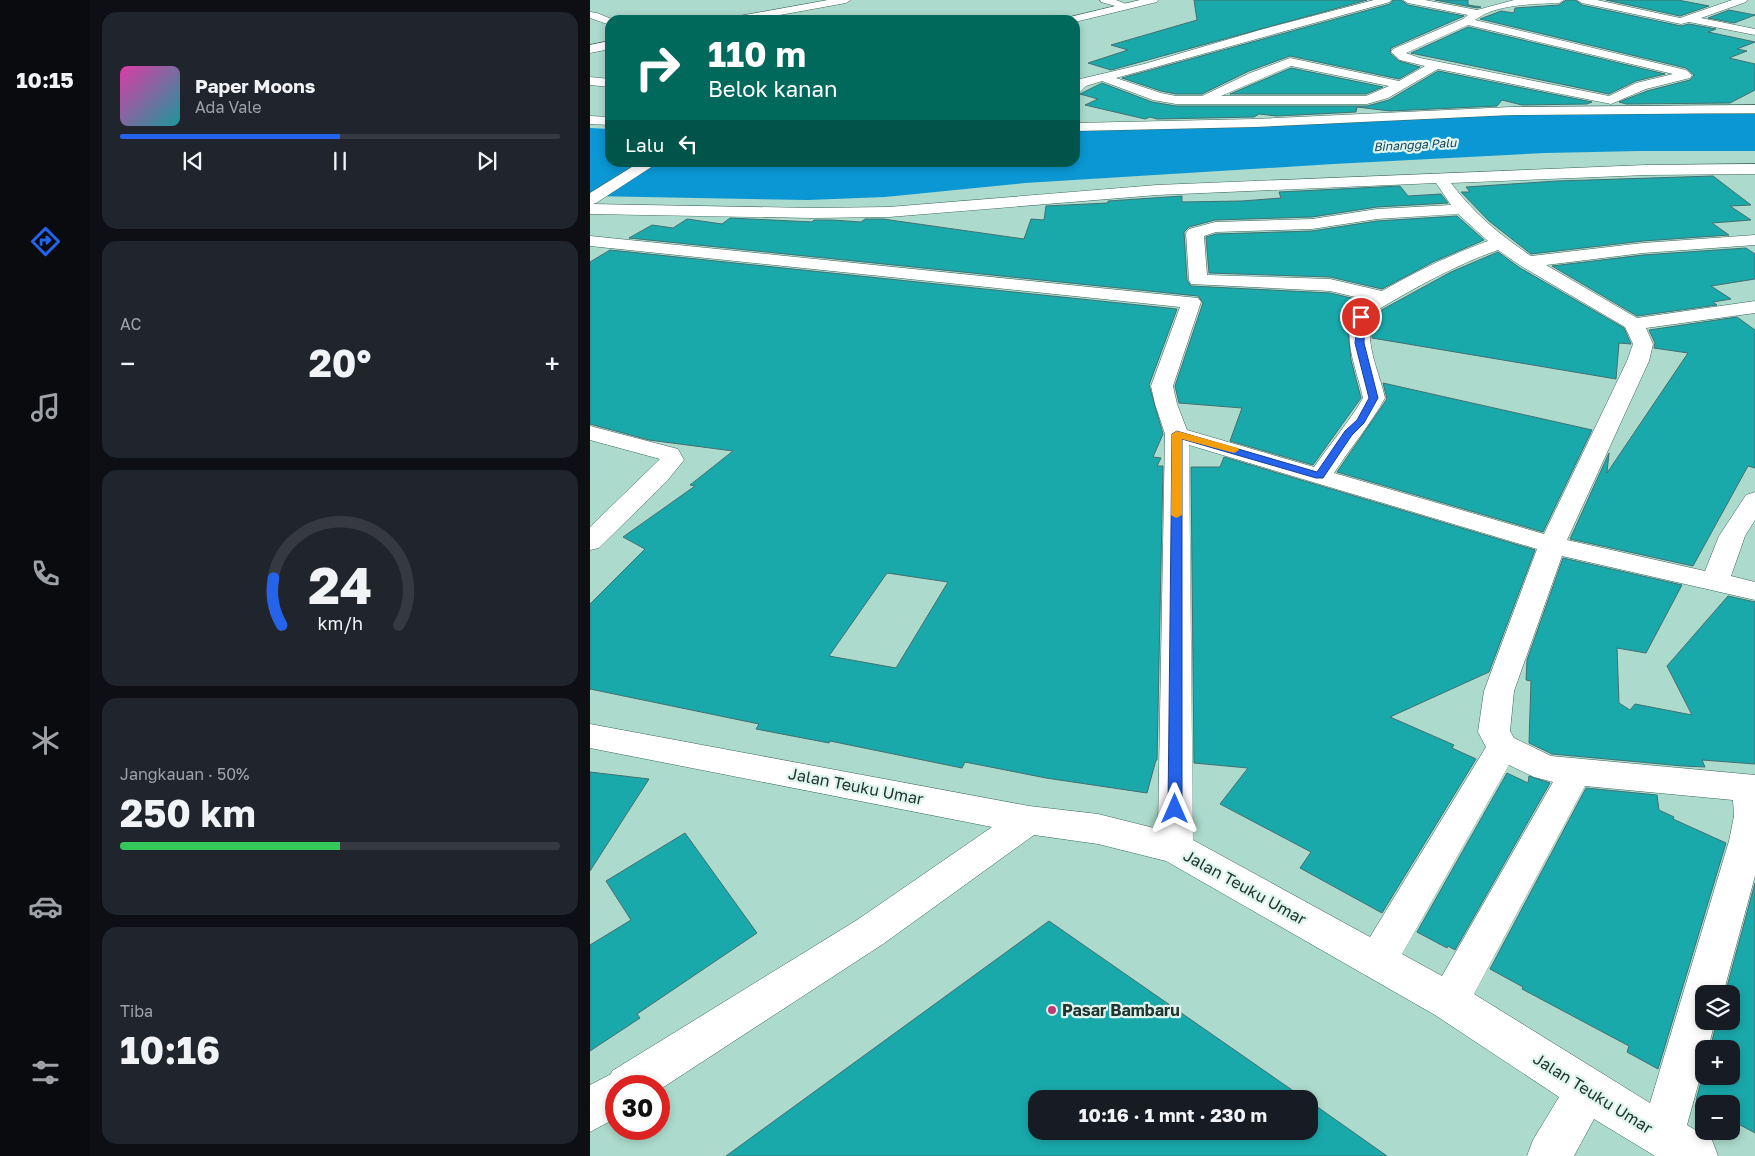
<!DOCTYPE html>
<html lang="id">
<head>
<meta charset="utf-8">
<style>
	body { margin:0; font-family:"Golos Text",sans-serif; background:#20242c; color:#f1f3f6; height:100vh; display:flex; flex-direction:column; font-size:19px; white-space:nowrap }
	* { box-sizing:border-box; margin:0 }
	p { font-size:16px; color:#9ea1a6 }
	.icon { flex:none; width:28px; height:28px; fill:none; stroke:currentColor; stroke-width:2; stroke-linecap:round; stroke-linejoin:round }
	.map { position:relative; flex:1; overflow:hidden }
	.sheet { display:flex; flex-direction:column; gap:12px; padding:12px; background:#0d0f14; width:500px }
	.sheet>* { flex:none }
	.hud { position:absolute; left:15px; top:15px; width:475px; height:152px; border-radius:15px; box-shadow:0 2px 8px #0003; background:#00695c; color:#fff; overflow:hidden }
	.buttons { position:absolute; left:1105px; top:985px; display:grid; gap:10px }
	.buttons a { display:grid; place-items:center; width:45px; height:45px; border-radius:10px; background:#171b24; box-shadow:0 2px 8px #0003; font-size:25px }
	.speed { position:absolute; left:15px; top:1075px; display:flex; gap:10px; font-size:25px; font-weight:700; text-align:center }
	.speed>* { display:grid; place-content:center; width:65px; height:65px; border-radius:50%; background:#171b24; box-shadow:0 2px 8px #0003; line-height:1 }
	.speed .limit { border:8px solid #d22; background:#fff; color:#111 }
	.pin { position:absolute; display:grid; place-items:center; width:42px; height:42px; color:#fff; margin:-21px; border:2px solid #fff; border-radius:50%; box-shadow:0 1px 5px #0007 }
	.me { position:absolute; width:55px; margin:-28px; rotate:0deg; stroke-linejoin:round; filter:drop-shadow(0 0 4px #0008) }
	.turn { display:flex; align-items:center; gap:18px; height:105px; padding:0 20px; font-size:22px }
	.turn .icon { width:65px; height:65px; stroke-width:2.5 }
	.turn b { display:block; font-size:35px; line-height:42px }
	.then { display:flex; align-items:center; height:48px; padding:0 20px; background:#0003; gap:10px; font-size:19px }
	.big { font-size:38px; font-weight:700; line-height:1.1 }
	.sheet .card { flex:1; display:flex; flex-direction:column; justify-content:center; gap:8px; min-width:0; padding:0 18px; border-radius:15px; background:#20242c }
	.sheet .dial { align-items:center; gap:0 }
	.dial svg { height:130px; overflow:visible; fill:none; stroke:#363941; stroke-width:7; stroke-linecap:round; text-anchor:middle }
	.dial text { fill:#f1f3f6; stroke:none }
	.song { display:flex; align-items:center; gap:15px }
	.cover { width:60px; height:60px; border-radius:8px; background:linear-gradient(135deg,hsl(320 70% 55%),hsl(180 70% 35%)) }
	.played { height:5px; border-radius:2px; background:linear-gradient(90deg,#2563eb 50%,#363941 50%) }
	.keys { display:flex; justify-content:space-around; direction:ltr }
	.heat { display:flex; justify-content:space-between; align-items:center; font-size:28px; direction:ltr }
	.charge { height:8px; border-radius:4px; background:linear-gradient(90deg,#34c759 50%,#363941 0) }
	.trip { position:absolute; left:438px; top:1090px; width:290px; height:50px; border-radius:15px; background:#171b24; box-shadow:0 2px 8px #0003; font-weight:700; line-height:50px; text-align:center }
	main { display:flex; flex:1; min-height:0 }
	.menu { display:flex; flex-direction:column; width:90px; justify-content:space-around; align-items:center; background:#090b0e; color:#9ea1a6 }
	.menu .icon { width:35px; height:35px }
	.menu .active { color:#2563eb }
	.menu b { font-size:22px; color:#f1f3f6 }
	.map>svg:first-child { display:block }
	.water { fill:#0a97d4 }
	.building { fill:#1aa9ab; stroke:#427071; fill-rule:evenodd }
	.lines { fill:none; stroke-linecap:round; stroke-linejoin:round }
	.street-casing { stroke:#3c675d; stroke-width:1 }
	.secondary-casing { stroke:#3c675d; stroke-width:1 }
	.street { fill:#fff; fill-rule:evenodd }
	.secondary { fill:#fff; fill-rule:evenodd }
	.route { fill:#2563eb; stroke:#184099 }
	.slow { fill:#f59e0b }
	.poi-dot { fill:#c03977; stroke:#def5ee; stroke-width:2 }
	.labels { text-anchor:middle; stroke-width:4.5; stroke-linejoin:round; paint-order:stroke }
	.far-water-label { font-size:12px; font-style:italic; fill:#12425b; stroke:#def5ee }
	.near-street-label { font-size:16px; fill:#223530; stroke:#def5ee }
	.near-poi-label { font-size:16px; font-weight:bold; fill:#223530; stroke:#def5ee; text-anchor:start }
</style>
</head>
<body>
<main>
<nav class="menu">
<b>10:15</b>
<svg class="icon active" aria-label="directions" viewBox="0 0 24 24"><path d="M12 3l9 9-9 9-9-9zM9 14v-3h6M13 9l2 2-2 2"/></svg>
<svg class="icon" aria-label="music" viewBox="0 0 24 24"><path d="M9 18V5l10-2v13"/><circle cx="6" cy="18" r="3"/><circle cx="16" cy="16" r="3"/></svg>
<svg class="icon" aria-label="phone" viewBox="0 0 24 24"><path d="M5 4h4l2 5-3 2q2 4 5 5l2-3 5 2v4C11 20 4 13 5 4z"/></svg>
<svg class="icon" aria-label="climate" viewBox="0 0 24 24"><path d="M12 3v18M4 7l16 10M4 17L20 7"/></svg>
<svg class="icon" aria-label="car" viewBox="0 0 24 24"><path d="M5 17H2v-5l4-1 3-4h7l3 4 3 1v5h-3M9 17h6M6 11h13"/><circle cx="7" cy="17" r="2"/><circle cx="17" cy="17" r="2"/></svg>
<svg class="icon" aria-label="filters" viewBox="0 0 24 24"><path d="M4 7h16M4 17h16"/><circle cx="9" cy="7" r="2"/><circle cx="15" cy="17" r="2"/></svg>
</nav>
<section class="sheet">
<div class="card">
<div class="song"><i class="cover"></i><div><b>Paper Moons</b><p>Ada Vale</p></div></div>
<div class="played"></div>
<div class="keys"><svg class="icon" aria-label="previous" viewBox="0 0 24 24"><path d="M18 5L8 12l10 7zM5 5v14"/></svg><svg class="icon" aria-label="pause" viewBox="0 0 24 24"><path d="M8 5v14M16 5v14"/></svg><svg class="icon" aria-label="next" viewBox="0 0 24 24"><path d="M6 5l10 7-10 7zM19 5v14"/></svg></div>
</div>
<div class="card"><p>AC</p>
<div class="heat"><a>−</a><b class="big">20°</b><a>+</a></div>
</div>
<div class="card dial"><svg viewBox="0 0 100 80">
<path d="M14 69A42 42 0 1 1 86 69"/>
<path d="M14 69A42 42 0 0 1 9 40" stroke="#2563eb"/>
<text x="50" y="56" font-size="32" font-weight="700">24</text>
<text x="50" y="72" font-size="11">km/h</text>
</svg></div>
<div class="card"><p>Jangkauan · 50%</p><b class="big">250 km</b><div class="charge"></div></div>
<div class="card"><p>Tiba</p><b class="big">10:16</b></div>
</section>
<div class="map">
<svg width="1165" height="1156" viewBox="0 0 1165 1156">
	<rect width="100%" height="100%" fill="#acdacd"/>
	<path class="water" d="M961 114H1165V151H1050L955 153 743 164 435 183 295 197 218 200 0 196V128L20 129V162H485V130Z"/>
	<path class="building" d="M604 0H777L521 70 498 63 538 50 521 45 607 20Z
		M803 0H811L818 5 874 16 801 48 800 53 809 61 830 67 809 79 700 56 659 71 612 94H586L571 91 532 78 800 4Z
		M845 0H878V5L891 7 887 8Z
		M976 0H985L992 5 1091 26 1099 24 1126 29 1118 32 1165 42 1147 49 1157 51 1139 58 1165 64V90L1140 103 1036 104 1029 102 1057 91 1100 80 1104 75 1096 68 890 19 911 11 924 13 925 8 969 5Z
		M1016 0H1088L1119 6 1090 16Z
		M1139 10 1165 15 1144 23 1118 18Z
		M878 27 1075 74 1046 81 1019 94 821 53Z
		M701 68 793 87 776 94H640Z
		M848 71 1002 102 997 104 932 105 912 100 907 106 800 111 767 107 766 112 687 116 669 114 664 117 567 119 560 117 555 119 495 105 508 99 490 94 512 83 562 102 586 106H777L799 100Z
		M1123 176 1161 205 1140 206 1161 220 1122 223 1139 235 1053 241 941 254 899 221 871 192H880L876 187 967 181Z
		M810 186 818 196 851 194 858 203 787 207 722 217 625 220 599 227 594 232 597 280 601 286 740 293 774 301 766 308 760 319 758 332 761 360 771 398 723 465 640 441 652 408 589 403 585 386 613 303 608 296 39 238 62 225 83 228 97 219 132 224 140 218 222 222 224 220H242L271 222 275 219H293L434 239 441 219 454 220 456 206 518 203V201L592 196V202L652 201 691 198 689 192Z
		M867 216 894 240 843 262 792 289 740 277 619 273 616 237 626 234 722 231 787 221Z
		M1156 248 1165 254V279L1121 286 1141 299 1123 302 1127 305 1047 316 962 266 1053 255Z
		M20 250 587 309 559 385 573 434 563 457 571 458 567 466H573L567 760H566L557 793 456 778 375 762 372 768 240 741 239 743 166 729 169 724 0 689V604L55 549 33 537 105 486 100 485 143 451 59 440 0 424V262ZM297 573 358 582 306 668 239 656Z
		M908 252 930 268 1034 328 1041 344 1029 343 1026 379 782 338 783 323 786 313 861 272Z
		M1147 317 1165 330V468L1158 466 1103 566 980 539 1019 453 1017 473 1098 353 1064 348 1065 343 1059 330Z
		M793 383 1002 430 953 532 747 472 797 399Z
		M634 457 945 550 899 672 800 717 864 745 862 748 886 759 792 913 710 868 721 852 630 804 658 768 604 763 601 467H630Z
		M973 558 1092 585 1056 653 1027 648 1029 703 1040 710 1045 704 1102 715 1077 666 1138 596 1165 602V764L1112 760 1115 767 1093 766 962 754 939 743 941 681 936 680 937 660Z
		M0 772 59 779 0 871Z
		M917 773 938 783 939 776 960 783 865 950 858 946 857 948 827 932Z
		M996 788 1067 795 1069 810 1084 817 1083 819 1136 843 1068 1069 1037 1052 1039 1046 932 989 933 987 900 969Z
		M95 833 167 933 47 1014 50 1018 0 1051V945L41 920 16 881Z
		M1165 883V1133L1141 1120V1104H1114L1106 1100 1114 1071V1076H1141V1049H1120L1127 1021H1141V994H1135Z
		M459 921 715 1099H446V1131H719V1101L797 1156H136Z"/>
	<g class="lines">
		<g class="street-casing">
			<path id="street" d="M238 0H261L256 3 162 20H139L144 17Z
				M510 0H526L541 6 536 9 511 2Z
				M784 0H801L800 2 526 78 571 93 586 96H612L660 73 700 58 809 81 835 66 810 60 801 52 803 49 873 19 878 15 818 3 813 0H835L887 10 924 0H974L969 3C945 4 905 4 885 20L1096 70 1102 75 1100 78 1056 89 1021 104 848 69 798 98 777 104H586L563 100 512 81 496 86 490 92 485 93 486 80 554 64 670 30ZM878 25 1083 74 1046 83 1019 96 830 58 816 53ZM701 66 799 86 776 96H631Z
				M987 0H1007L1090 18 1142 0H1157L1156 2 1111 18 1165 29V35L1099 22 1091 24 992 3Z
				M0 12 7 13 24 20H20V25L0 18Z
				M20 41V49L0 53V45Z
				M1165 105V113L921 115 665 127 485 131V123L665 119 921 107Z
				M0 116 20 117V125L0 124Z
				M1165 164V174L1056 175 861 183C884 214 909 234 941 256L1053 243 1165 235V245L1053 253 956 265 1047 318 1165 301V313L1056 328 1063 344 1059 361 977 540 1115 571 1129 536 1156 495 1165 492V520L1155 536 1141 576 1165 582V600L972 556 924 691 920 731 924 738 961 756 1165 775V876L1133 994H1114V1021H1125L1118 1049H1114V1063L1097 1125 1122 1140 1128 1156H1065L1004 1119 984 1156H937L943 1140 969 1097 845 1015 576 861 508 844 444 835 293 944 69 1090V1086H26V1118L0 1132V1085L21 1074 22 1071 267 920 402 827 0 748V724L439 806 508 814 568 829 575 434 565 404 561 386 590 307 0 246V236L608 298 611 302 583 386 587 404 597 430 724 467C740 444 759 422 773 398 767 368 743 320 778 300L740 291 601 284 599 280 596 233 599 229 625 222 722 219 787 209 861 205 846 183 567 195 299 217 222 218 0 214V204L222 208 299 207 567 185 1056 165ZM868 214 898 241C860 255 827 271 792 291L740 279 617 275 614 236 626 232 722 229 787 219ZM908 250 931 266 1035 327 1043 344 1037 361 954 534 744 473C761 447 780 425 795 398 789 370 772 340 784 312 825 288 863 266 908 250ZM599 445 947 549 894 691 888 732 896 747 780 937 603 840ZM919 765 944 777 963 782 852 976 812 954ZM995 786 1143 800 1144 816 1139 841 1060 1103 884 994Z
				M0 426 88 449 94 460 77 481 9 548 0 550V527L70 459 0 440Z"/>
		</g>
		<g class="secondary-casing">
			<path id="secondary" d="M550 0H568L567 2 485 22V20H475L476 18Z
				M0 77 20 79V87L0 85Z
				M50 162H69L6 203 0 205V193Z"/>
		</g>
		<use href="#street" class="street"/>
		<use href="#secondary" class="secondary"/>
	</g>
	<path class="route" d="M768 315 775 317 774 343 788 398 774 423 762 435 733 478H726L592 439V809L590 813 585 815 580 813 578 809 582 434 587 431 590 432 727 472 755 431 767 420 779 398 765 343Z"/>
	<path class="slow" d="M587 431 648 448 649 450 644 453 592 439V515L586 518 581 515 582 434Z"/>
	<circle class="poi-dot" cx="462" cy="1010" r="5"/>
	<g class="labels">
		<g class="far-water-label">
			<text transform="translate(825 145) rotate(-3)" y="4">Binangga Palu</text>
		</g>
		<g class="near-street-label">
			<text transform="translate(266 786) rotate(11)" y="6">Jalan Teuku Umar</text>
			<text transform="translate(655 887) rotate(29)" y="6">Jalan Teuku Umar</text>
			<text transform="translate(1003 1093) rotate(32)" y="6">Jalan Teuku Umar</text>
		</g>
		<g class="near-poi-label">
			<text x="472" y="1016">Pasar Bambaru</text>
		</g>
	</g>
</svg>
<div class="buttons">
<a><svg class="icon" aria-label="layers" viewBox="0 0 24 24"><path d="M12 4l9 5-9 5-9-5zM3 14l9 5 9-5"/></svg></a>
<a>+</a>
<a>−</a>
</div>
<div class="speed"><div class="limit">30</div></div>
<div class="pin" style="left:771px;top:317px;background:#d93025"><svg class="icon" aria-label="arrive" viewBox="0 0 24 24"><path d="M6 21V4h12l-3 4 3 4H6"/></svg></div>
<svg class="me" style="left:585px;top:809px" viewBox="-20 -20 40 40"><path d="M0-17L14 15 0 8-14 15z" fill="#2563eb" stroke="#fff" stroke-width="4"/></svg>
<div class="trip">10:16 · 1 mnt · 230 m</div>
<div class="hud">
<div class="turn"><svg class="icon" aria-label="right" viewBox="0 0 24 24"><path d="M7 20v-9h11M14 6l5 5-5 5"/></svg><div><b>110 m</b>Belok kanan</div></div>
<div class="then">Lalu<svg class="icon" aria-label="left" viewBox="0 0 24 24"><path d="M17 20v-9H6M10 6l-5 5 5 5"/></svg></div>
</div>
</div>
</main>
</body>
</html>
